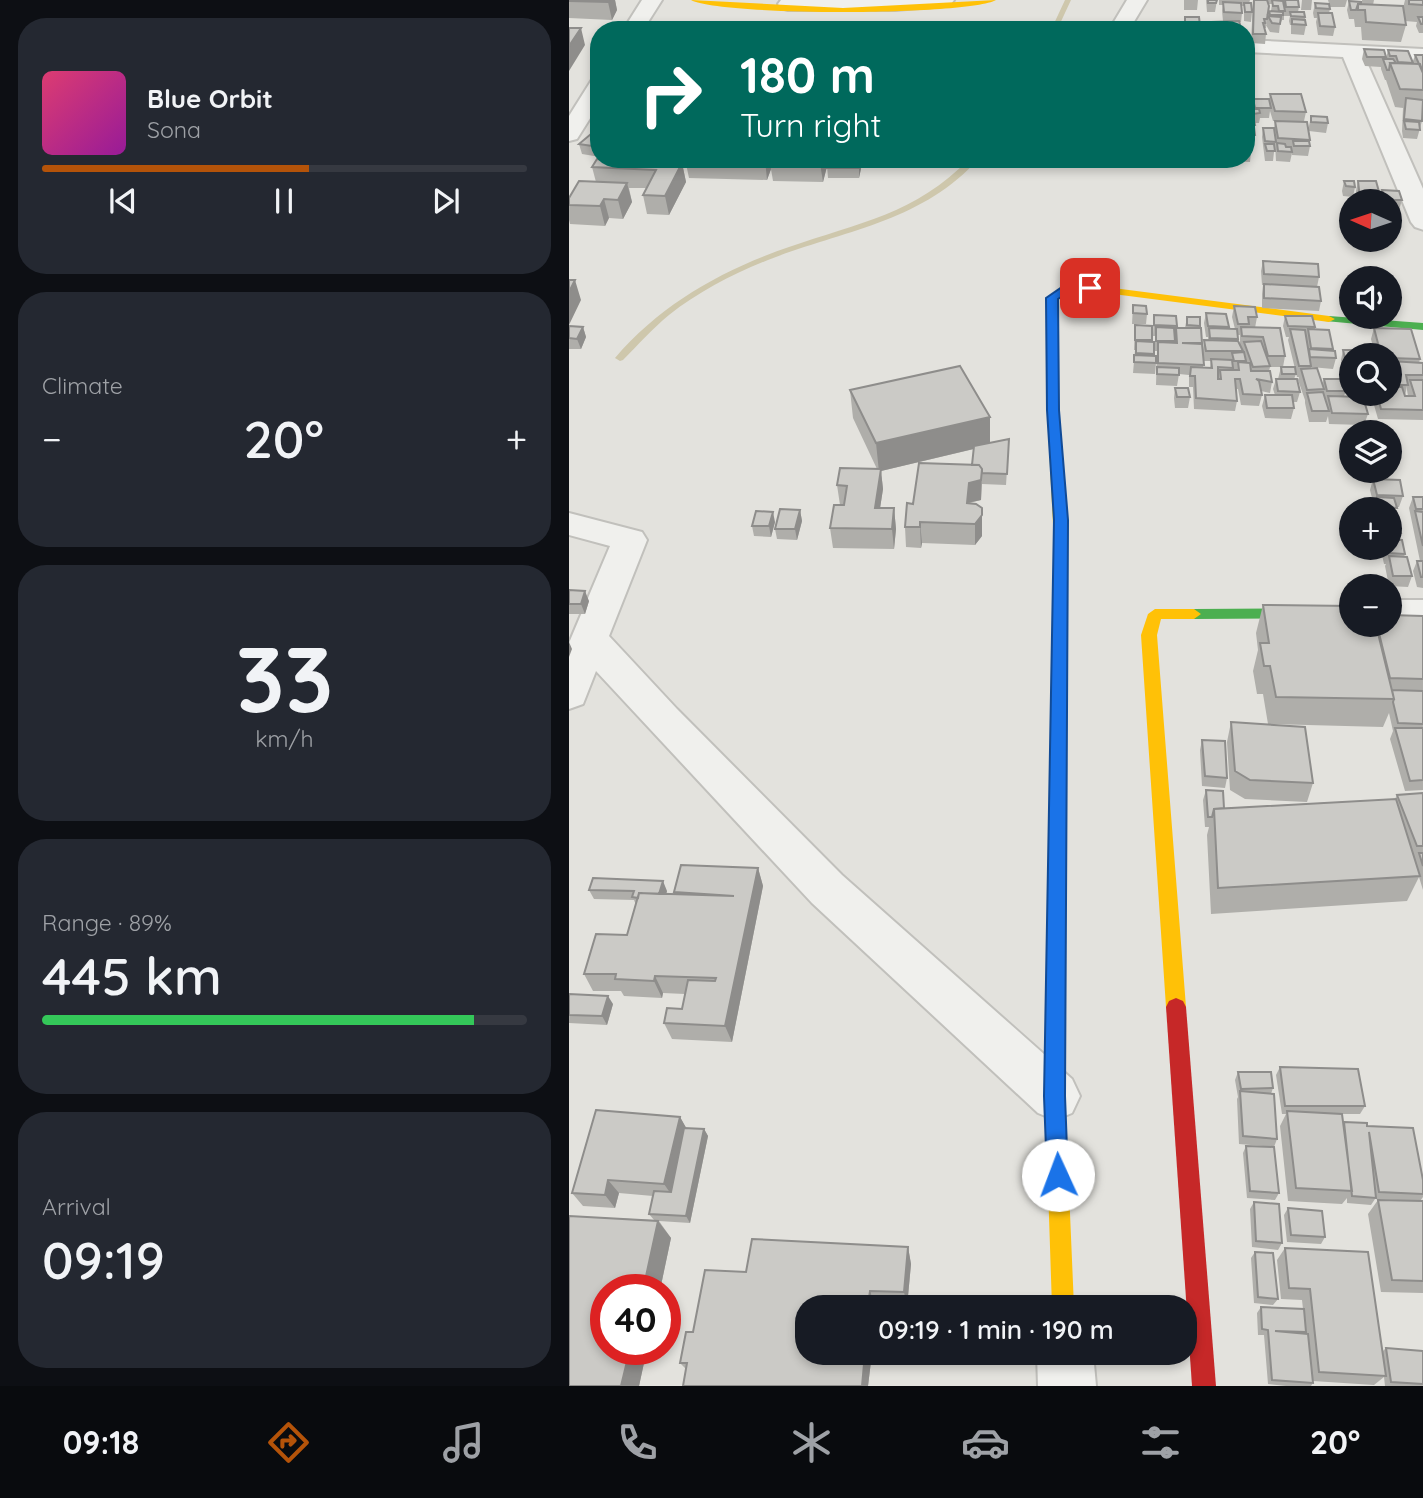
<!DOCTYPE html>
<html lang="en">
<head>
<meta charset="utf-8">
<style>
	body { margin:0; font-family:Quicksand,sans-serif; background:#242831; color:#f1f3f6; height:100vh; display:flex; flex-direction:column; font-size:26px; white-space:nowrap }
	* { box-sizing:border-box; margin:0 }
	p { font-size:23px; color:#9ea1a6 }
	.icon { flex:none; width:38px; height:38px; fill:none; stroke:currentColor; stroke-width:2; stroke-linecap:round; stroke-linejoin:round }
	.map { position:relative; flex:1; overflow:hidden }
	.drawer { display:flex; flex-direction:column; gap:18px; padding:18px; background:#0d0f14; width:569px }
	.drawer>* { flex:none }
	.hud { position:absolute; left:21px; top:21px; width:665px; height:147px; border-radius:28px; box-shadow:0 4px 10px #0003; background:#00695c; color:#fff; overflow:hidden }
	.needle { width:46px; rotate:273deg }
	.fabs { position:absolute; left:770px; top:189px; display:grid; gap:14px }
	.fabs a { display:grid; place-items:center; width:63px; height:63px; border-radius:50%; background:#171b24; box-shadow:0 4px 10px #0003; font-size:35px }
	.speed { position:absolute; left:21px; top:1274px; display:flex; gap:14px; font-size:35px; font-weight:700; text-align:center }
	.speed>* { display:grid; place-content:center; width:91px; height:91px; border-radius:50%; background:#171b24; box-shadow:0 4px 10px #0003; line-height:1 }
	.speed .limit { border:10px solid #d22; background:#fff; color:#111 }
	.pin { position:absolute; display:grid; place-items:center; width:60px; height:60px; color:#fff; margin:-30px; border-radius:14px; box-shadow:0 4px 10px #0006 }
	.me { position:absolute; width:77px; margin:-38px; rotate:358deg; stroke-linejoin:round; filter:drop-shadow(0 0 5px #0008) }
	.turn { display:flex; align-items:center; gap:24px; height:147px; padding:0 35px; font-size:32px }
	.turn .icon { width:91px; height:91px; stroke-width:2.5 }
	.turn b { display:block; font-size:49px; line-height:60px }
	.big { font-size:52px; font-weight:600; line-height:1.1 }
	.drawer .card { flex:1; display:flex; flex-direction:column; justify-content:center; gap:10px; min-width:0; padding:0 24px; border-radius:28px; background:#242831 }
	.drawer .dial { align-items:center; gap:0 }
	.dial b { font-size:91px; line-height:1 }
	.song { display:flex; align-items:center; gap:21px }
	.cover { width:84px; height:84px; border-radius:10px; background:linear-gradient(135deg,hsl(340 70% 55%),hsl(300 70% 35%)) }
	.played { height:7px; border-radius:4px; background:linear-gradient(90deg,#b45309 55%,#363941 55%) }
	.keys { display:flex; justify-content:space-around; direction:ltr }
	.heat { display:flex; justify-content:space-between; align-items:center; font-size:38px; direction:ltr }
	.charge { height:10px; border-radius:5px; background:linear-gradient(90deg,#34c759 89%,#363941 0) }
	.trip { position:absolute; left:226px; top:1295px; width:402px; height:70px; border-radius:28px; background:#171b24; box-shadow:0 4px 10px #0003; font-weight:600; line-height:70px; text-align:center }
	.menu { display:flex; height:112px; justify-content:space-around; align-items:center; background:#090b0e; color:#9ea1a6 }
	.menu .icon { width:49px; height:49px }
	.menu .active { color:#b45309 }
	.menu b { font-size:32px; color:#f1f3f6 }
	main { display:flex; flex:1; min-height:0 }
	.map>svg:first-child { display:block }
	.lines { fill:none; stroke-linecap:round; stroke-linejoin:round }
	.stream { fill:#cec7ac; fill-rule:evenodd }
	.street-casing { stroke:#c1c0bc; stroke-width:4 }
	.street { fill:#f0f0ed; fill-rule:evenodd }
	.fast { fill:#4caf50; fill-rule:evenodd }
	.slow { fill:#ffc107; fill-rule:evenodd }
	.jam { fill:#c62828; fill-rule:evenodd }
	.wall { fill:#afaeaa; fill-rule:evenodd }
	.shaded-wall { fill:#8e8d8b }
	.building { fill:#cbcac6; stroke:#8e8d8b; stroke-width:2 }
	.route { fill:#1a73e8; stroke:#114b97; stroke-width:2 }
</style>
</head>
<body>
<main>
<section class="drawer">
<div class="card">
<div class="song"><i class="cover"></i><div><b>Blue Orbit</b><p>Sona</p></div></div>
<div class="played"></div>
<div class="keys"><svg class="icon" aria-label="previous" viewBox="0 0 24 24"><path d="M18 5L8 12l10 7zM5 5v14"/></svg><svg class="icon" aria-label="pause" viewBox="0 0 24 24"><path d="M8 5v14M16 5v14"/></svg><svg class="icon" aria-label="next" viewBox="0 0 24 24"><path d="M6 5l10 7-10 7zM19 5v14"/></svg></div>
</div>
<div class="card"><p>Climate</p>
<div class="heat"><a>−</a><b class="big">20°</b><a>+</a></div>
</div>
<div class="card dial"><b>33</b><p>km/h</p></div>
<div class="card"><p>Range · 89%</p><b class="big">445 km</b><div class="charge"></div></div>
<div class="card"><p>Arrival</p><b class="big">09:19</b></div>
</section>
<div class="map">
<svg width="855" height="1386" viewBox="0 0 855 1386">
	<rect width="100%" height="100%" fill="#e3e2dd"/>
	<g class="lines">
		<path class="stream" d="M496 0H502L488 30H482Z
			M400 159H409C354 222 272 231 199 260 164 274 129 292 100 315 84 328 69 345 54 360L51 361 46 358C92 304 153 270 220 247 289 223 347 214 400 159Z"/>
		<g class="street-casing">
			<path id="street" d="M73 0H93L74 30H54Z
				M212 0H385L382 4 375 6 326 10H219L212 8 209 4Z
				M558 0H578L560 30H540Z
				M677 40 855 49V61L796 58 855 191V230L846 227 842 222 774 57 677 52Z
				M30 79V104L8 139 0 141V116L22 81Z
				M0 513 73 532 78 540 40 636 108 709 273 875 503 1079 511 1096 503 1113 486 1120 469 1113 243 903 27 671 14 704 0 709V643L41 546 0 535Z
				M821 600H855V626L816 625H821Z
				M468 1353H524L527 1386H469Z"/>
		</g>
		<use href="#street" class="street"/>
		<path class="fast" d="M760 316 855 323V330L756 321V317Z
			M492 538 499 543 497 901 494 907 488 909 482 907 479 901 485 543Z
			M782 608V618L625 619 618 614 625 609Z"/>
		<path class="slow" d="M122 0 274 8 427 0C398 16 151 16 122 0Z
			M521 285 760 316 766 319 760 322 521 291 500 292 489 299 490 410 499 543 492 548 485 543 478 410 477 298 493 287Z
			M586 609H625L632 614 625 619H592L588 635 617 1007 614 1013 607 1016 600 1013 597 1007 572 635 579 614Z
			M488 893 494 895 497 901 496 1096 505 1307H483L476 1096 479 901 482 895Z"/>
		<path class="jam" d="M607 998 614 1001 617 1007 647 1386H623L597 1007 600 1001Z"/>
	</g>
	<path class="wall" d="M0 0H46L48 10 43 20 0 18Z
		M615 0H629L628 10H615Z
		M637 0H648L646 12H638Z
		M650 0H681L680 3 683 12 682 22 675 21V6H672L673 13 672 22H670L671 30H642L643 22 654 21 653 11 654 5H650Z
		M684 0H711L714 3V0H729L730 7 729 12 736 17 737 25 735 35 722 34V25H721L720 21 721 16H715V20H713L711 24 710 33 701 32 697 25 700 11H702L703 4H699L698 19 697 28H695L697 34 696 44 682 43Z
		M733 0H743L742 10H732Z
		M759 0H778L776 7H761Z
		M793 0H805L804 5 834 8 836 0H854V33H850L847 26 848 22 836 21 837 25 832 42 793 40 792 27H786L785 19H780L778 10 780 1 793 4Z
		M746 3 761 9 760 13 766 27 764 36 749 35 747 22 748 18H745L744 13Z
		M616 17 631 26 630 30H615Z
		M795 49 817 57V59L819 50 843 64 846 55H854V108L853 121 848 139 834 138 833 131 834 108 826 107 817 80H816L812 69V67L796 66 793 59Z
		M701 94 737 112 735 121 741 140V146L739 156 723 155V153L721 162 707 161 706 143 704 161H696L693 137 694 128 705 129 706 121H704L701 111 700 118H691L690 123H686V135L684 145H682V152L681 162 647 161 646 159H677V120H681L684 99 700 101Z
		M742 116 759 123 757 133 740 131V126Z
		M22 134 25 156 13 154 10 144Z
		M116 159H294L290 178H259L258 166 254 182 204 181 202 169 198 180 120 178Z
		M113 163 117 182 100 215 78 214 74 195 77 188H60L63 202 54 219 40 218 36 226 1 224 0 220V198L27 182 23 167Z
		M775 181 786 187 784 197 774 196 773 191Z
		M789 181 811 196 813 190 833 200 830 210H821V201H788L787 191Z
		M694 261 750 277 748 287 752 301 750 311 693 308V294L694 285H693L692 271Z
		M564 305 578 314 577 324H563Z
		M665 306 688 317 686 328H711L716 356 714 367H701L700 371 703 382 701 393 692 391 693 395 690 406 672 405 669 389H667L668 401 666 411 625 409 624 387H620V375L610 374 608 386 587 385 588 351H586V336H584L585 315 607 316 608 328H616L618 317H631V328L634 350 635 340H639V337H637L635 323 637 313 660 327 659 329H666L663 317ZM669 335H671V345L669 341ZM635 361H642L641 368 634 367Z
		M716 316 746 327V329L764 349V351L767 358 764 369 742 367V369L753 385 755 379 777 391 775 396 790 397V394H789H821V355H806L802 339 805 328 851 359 850 363 854 364V420L809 419 805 405 796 404 799 414 795 425 760 424 759 416 757 422H740L736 403V400L729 380 730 377H728L719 340 720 337H717L714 326ZM838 386V390L839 396H836Z
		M566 325 583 326 582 342H585V356L587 363 586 374 564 373 566 350H565Z
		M0 326 14 327 17 337 12 349H0Z
		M787 348 804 355H782V382L776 381 772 360 774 350 785 354Z
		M712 367 727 374 725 379 731 392 728 402H724L725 408 722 419 696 418 693 406 696 395H706L704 389 707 379H709Z
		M606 388 621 397 619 408H606L605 398Z
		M281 390 421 443 440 439 437 485 413 484 412 500 400 503 413 515V536L406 545 353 543 352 548 337 547 336 527 344 504 403 465 405 449 312 471 314 489 311 508H325L327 529 325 549 264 548 261 528 271 505 268 485 308 469 284 418Z
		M804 479 834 496 830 507H827V511L832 533 830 540 836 554 835 557 843 576 839 587 820 586 816 566 817 564H815L812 550 813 548H821V509H805V506L801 490Z
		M844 497H854V588L848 587 844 571 848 561H851L840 508Z
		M231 510 233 521 228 540 208 539 206 529Z
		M206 522 202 537 185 536 183 526Z
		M0 590 20 601 16 614H0Z
		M694 605 782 625H821L854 616V790L836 791 821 739 824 731 820 713 814 727 699 724 694 694H688L684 671 689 650 687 633Z
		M662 722 744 783 738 802 676 799 661 790 658 742Z
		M633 740 658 778 656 788 633 786 631 750Z
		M637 790 655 808 826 799 828 795 854 794V890L850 877 838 901 642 914 638 835 640 827H636L634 800Z
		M189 868 194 886 163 1042 103 1039 95 1023 113 1009 116 994 94 993 93 998 55 996 52 991H24L15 974 58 935 67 905 65 900 25 899 20 890 98 891 97 894H106L105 892Z
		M0 994 44 1004 38 1025 0 1023Z
		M711 1067 796 1106 791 1114H773L774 1124 775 1122 798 1126 854 1180V1197L851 1201 806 1199 802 1205 778 1203V1198L773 1204 719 1201 711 1126 717 1114H713L707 1075Z
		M669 1072 704 1088 702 1094 708 1139 705 1147 670 1144 668 1099 669 1097 666 1080Z
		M27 1110 111 1117 117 1128 135 1129 139 1136 121 1223 90 1221 102 1238 91 1290H37V1349H78L70 1386H0V1216L85 1220 80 1214 84 1196 50 1193 46 1208 14 1206 3 1193Z
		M677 1146 710 1193 706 1200 678 1198 674 1153Z
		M809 1200 854 1201V1293L812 1292 799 1214Z
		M685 1202 713 1243 709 1250 683 1247 681 1209Z
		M719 1208 756 1237 752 1244 718 1242 715 1215Z
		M339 1247 342 1264 338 1307 306 1306V1307H238V1353H303L299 1386H114L117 1369 111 1363 124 1332 177 1272Z
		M716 1248 813 1352 817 1348 854 1351V1386H816L815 1377 805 1385 744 1381V1383L742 1386H717L699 1384 695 1335H689L688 1313 692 1307 734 1309 733 1300 712 1299 708 1260Z
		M686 1252 709 1299 704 1305 685 1303 682 1258Z"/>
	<path class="shaded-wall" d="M40 0H46L48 10 43 20 39 2Z
		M12 28 16 45 0 71V46Z
		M30 140V152L25 156 23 146Z
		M196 159H204L201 162 202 169 198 180Z
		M253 159H260L254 182 251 163Z
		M291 159H294L290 178V168Z
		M113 163 117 182 100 215 96 196Z
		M58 183 63 202 54 219 49 200Z
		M35 199 40 218 36 226 31 206Z
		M6 280 12 300 0 325V292Z
		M14 327 17 337 12 349 8 339Z
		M421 417V445L312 471 314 489 308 528 306 508 310 472 307 443Z
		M413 469 412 500 398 503 400 483Z
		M325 508 327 529 325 549 323 529Z
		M231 510 233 521 228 540 226 529Z
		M204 512 206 522 202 537 200 526Z
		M413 515V536L406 545V524Z
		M351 522 353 543 352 548 351 527Z
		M16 591 20 601 16 614 12 604Z
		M0 642 3 649 0 657Z
		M189 868 194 886 163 1042 156 1026Z
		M94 881 98 891 93 908 89 898Z
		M86 976 94 993 93 998 85 981Z
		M39 996 44 1004 38 1025 33 1016Z
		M111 1117 119 1131 104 1197 95 1184Z
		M135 1129 139 1136 121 1223 117 1216Z
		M39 1180 50 1193 46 1208 36 1195Z
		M89 1221 102 1238 91 1290H74Z
		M339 1247 342 1264 338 1307 335 1292Z
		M301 1291 306 1306V1307H300L299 1305Z
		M61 1349H78L70 1386H52Z
		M296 1353H303L299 1386H293Z"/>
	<path class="building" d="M0 0H40L39 2 0 1Z
		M639 0H648L647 3H639Z
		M685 0H698L700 6 698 19H695L696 23H694L697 34H684Z
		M703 0 714 1 716 11H710L709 6H704Z
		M716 0H729L730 7H717Z
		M840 0H854V5L840 4Z
		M780 1 792 2V4H789L787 10H782Z
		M654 2 672 3 673 13 655 12Z
		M675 3H682L683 12H676Z
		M746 3 760 4 761 9 747 8Z
		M789 4 834 6 837 25 797 22 796 10H789Z
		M700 11 714 12V15H701Z
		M721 12H735L736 17 722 16Z
		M749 13H763L766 27 751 26Z
		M699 16 712 17 711 24 703 23Z
		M616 17H630L631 26 616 25Z
		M849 17H854V24H852Z
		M723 19 736 20 737 25 723 24Z
		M670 21 672 28 643 27V22Z
		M144 22 182 23 179 30H124L125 27 141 28Z
		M0 28H12L0 46Z
		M795 49 815 50 817 57H798Z
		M819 50 839 51 844 63 829 62 827 56H821Z
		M846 55H854V73Z
		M814 59H824L827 63H821L820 70H818Z
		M821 63 851 64 854 73V90L831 89Z
		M701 94H732L737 112 706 111Z
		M837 98 854 100 853 121 835 119Z
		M684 99H700L702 108H686Z
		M682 109H690L691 113 684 114Z
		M742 116 758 117 759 123 742 122Z
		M677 120H685L686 125H678Z
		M706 121 738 122 741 140 709 138Z
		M835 121 850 122 851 130 837 129Z
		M677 127H685L686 135H677Z
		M694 128H705L707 142 696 141Z
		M22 134 30 135V140L23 146 10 144Z
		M681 141 682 152H677V142Z
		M724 141H740L741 146H725Z
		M708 143 716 144 717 147H722L723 152 709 151Z
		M696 144H705L706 151H698Z
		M28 159 113 163 96 196 74 195 87 170 23 167Z
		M116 159H196L195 161Z
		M202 159H253L251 163 201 162Z
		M259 159H291L290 168H258Z
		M10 181 58 183 49 200 35 199 31 206 0 205V198Z
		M775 181H785L786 187 777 186Z
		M789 181H807L812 199 791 198Z
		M813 190 830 191 833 200H816Z
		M694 261 749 264 750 277 695 274Z
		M0 280H6L0 292Z
		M695 284 750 287 752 301 695 298Z
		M564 305 577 306 578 314 564 313Z
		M665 306 686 307 688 317H679L680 324H669Z
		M637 313 657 314 660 327 639 326Z
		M585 315 607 316 608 326 585 325Z
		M716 316H743L746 327 719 326Z
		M618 317H631V326L618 325Z
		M566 325 583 326V340H566Z
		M0 326 14 327 8 339 0 338Z
		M587 327 605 328 606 341H587Z
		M672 327 711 328 716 356H699L694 337 673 336Z
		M607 328H632L633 343H613L633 344 635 365 589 363V342L608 343Z
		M640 328 668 329 669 339 641 338Z
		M805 328 842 329 851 359 821 358V355H812Z
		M721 329 736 330 742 366H730Z
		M739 329 760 330 764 349 742 348Z
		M635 340 669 341 674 351H637Z
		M567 341 585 342V354L567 353Z
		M692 341 701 366 684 367 675 342Z
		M787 348 803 349 804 355H788Z
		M740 349 766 351 767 358 741 357Z
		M774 350H784L786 355H782V371H779Z
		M675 352 677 361H665L663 353Z
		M565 355 587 356V363L565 362Z
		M642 359 663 360 664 368 649 367V379H652L651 370H670L669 362 681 363 682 371H701L703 382 687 379 690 381 693 395 674 394 671 379H666L668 401 627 398 626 376H621L622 367 643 368Z
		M821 361 854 363V375H837L839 385H821Z
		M391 366 421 417 307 443 281 390Z
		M588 367 610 368V375L588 374Z
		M712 367H726L727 374H713Z
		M748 368 755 389 738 390 732 369Z
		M707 379H728L731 392 709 391Z
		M755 379H773L777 391H758Z
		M841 380H854V410L812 409 808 394H796H821V387H833L836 396H846Z
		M606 388H619L621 397H608Z
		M754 392 760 411H743L738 393Z
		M696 395H723L725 408H698Z
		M759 396 794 397 799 414 763 413Z
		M440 439 438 474 413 473V469L410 465H403L405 446Z
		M350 463 410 465 413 469 412 480 400 483 398 503 407 504 413 508V515L406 524 351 522V527H336L338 503 344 504Z
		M271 468 312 469 306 508H325L323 529 261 528 265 505H275L278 486 268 485Z
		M804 479 831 480 834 496 808 495Z
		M808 497 825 498 828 508 810 507Z
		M844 497H854V509H847Z
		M211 509 231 510 226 529H206Z
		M187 511 204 512 200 526H183Z
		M821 511H827L832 533H821Z
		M846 511 854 512V546Z
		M821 539 833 540 836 554 819 553 818 548H821Z
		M820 556 838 557 843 576H824Z
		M848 561H854V577H852Z
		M0 590 16 591 12 604H0Z
		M694 605 782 606V625H807L825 699 707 697 701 666H695L691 643H700Z
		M821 615 854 616V679L821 678 808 625H821Z
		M823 690 854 691V724L829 723 824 702 825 699Z
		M662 722 736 727 744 783 681 780 666 771Z
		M826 728H854V780L841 781Z
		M633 740 656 741 658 778 636 776Z
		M637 790 654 791 655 808 645 809 643 817H639Z
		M854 793V846H848L828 795Z
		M827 799 851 876 649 888 645 809Z
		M850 853H854V866Z
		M112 865 189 868 156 1026 95 1023 98 1008 113 1009 119 980 146 981 147 978 86 976 85 981 46 979 47 974H15L27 934 58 935 70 893 165 896 105 892Z
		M24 878 94 881 90 894 70 893 69 898 63 897 65 891 20 890Z
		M0 994 39 996 33 1016 0 1015Z
		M711 1067 789 1069 796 1106H716Z
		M669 1072H702L704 1088 672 1089Z
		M671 1091 705 1094 708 1139 674 1136Z
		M27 1110 111 1117 95 1184 39 1180 36 1195 3 1193Z
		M718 1111 773 1114 783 1191 727 1188Z
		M775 1122 798 1123V1126L844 1128 854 1180V1194L810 1192 800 1132 807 1198 783 1196Z
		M115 1128 135 1129 117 1216 80 1214 85 1191 102 1192Z
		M677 1146 705 1147 710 1193 681 1191Z
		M809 1200 854 1201V1281L823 1280Z
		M685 1202 710 1204 713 1243 687 1241Z
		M719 1208 753 1211 756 1237 722 1235Z
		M0 1216 89 1221 74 1290H37V1349H61L52 1386H0Z
		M183 1239 339 1247 335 1292 301 1291 299 1305 269 1304V1307H238V1353H296L293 1386H114L118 1363H111L117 1332H124L136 1270 177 1272Z
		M716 1248 799 1252 817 1376 750 1372 741 1289 720 1288Z
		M686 1252 704 1253 709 1299 689 1297Z
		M692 1307 735 1309 737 1332 706 1331 739 1334 744 1383 703 1380 699 1330 693 1329Z
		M817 1348 854 1351V1384L822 1382Z"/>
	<path class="route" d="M521 284 526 288 525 290 500 292 489 299 490 410 499 520 496 1096 499 1175 496 1183 489 1186 481 1183 478 1175 475 1096 485 520 478 410 477 298 493 287Z"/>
</svg>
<div class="fabs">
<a><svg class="needle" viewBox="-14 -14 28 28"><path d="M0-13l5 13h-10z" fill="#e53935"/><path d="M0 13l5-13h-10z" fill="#9ea1a6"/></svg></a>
<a><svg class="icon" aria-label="sound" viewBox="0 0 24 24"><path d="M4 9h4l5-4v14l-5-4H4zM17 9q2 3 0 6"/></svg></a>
<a><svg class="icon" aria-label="search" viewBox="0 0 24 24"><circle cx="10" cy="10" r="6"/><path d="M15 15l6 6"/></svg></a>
<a><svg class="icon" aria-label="layers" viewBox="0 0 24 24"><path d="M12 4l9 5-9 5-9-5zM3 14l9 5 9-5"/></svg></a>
<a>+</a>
<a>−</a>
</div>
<div class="speed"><div class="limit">40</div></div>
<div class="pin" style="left:521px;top:288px;background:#d93025"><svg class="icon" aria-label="arrive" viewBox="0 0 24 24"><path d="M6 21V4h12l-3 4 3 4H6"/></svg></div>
<svg class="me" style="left:489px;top:1175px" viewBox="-20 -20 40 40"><circle r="19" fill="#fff"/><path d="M0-13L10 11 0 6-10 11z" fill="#1a73e8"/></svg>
<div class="trip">09:19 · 1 min · 190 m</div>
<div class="hud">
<div class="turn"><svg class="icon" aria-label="right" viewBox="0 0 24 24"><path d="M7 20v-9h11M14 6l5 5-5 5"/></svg><div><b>180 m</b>Turn right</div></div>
</div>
</div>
</main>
<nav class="menu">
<b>09:18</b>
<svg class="icon active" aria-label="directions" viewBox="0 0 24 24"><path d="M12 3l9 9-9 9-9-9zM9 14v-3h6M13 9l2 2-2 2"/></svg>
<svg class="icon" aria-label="music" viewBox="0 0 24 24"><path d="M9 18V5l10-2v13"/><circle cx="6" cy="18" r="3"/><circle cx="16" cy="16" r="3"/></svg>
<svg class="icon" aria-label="phone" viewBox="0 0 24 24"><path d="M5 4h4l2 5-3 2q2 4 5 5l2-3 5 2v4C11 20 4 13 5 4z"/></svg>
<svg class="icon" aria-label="climate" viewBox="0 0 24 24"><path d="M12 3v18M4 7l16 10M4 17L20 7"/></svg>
<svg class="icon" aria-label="car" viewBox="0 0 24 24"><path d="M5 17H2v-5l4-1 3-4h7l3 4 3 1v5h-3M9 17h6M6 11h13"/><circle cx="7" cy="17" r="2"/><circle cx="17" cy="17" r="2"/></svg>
<svg class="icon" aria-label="filters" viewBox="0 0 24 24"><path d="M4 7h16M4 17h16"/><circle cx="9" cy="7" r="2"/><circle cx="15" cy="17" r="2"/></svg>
<b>20°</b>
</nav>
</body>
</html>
